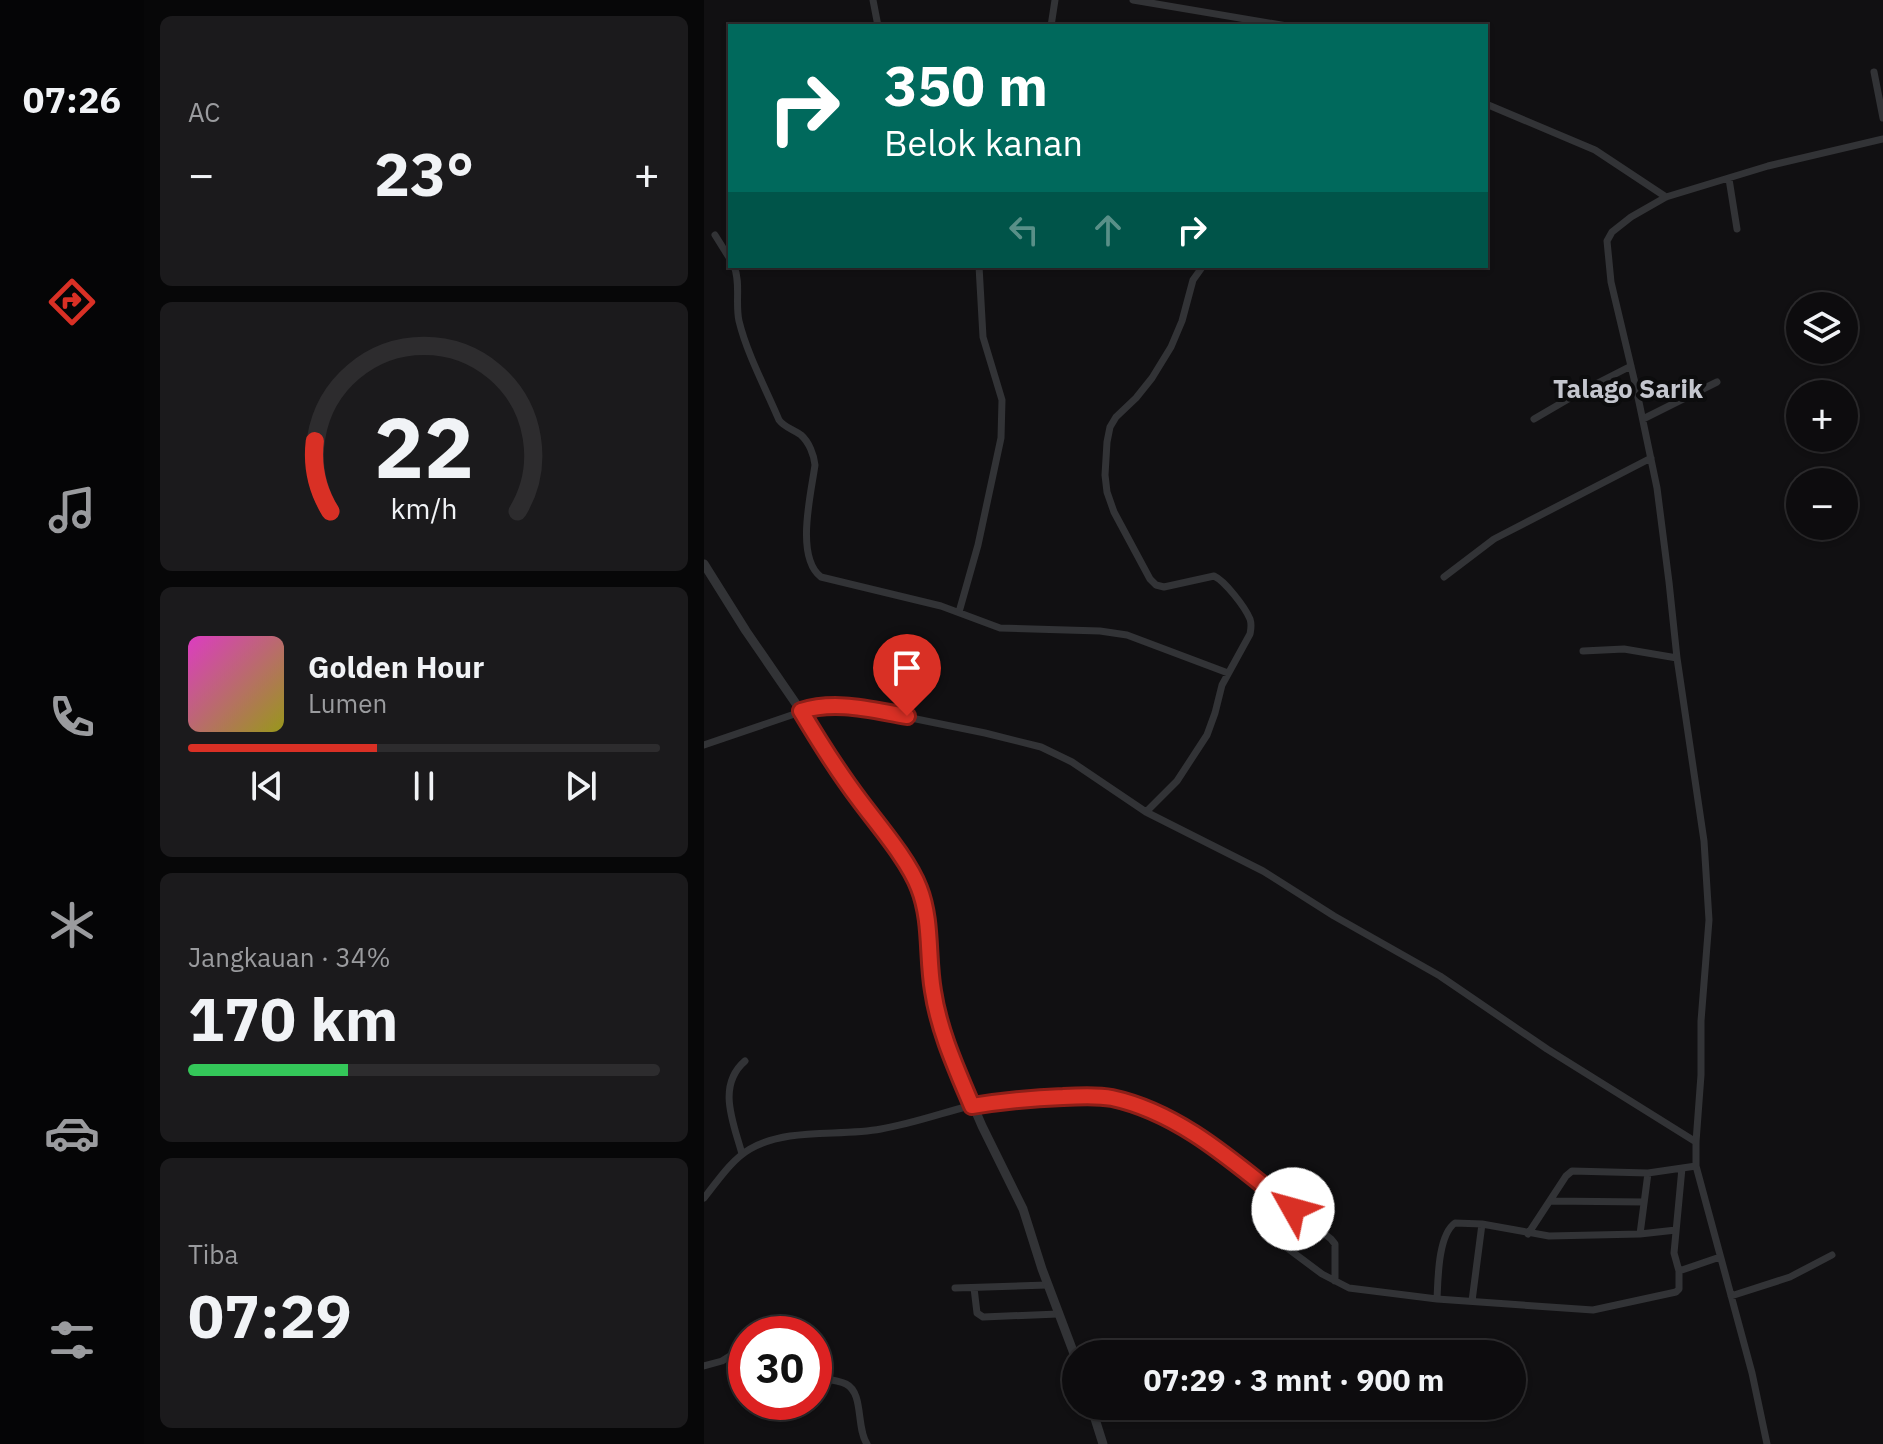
<!DOCTYPE html>
<html lang="id">
<head>
<meta charset="utf-8">
<style>
	body { margin:0; font-family:"IBM Plex Sans",sans-serif; background:#1b1a1c; color:#f1f3f6; height:100vh; display:flex; flex-direction:column; font-size:30px; white-space:nowrap }
	* { box-sizing:border-box; margin:0 }
	p { font-size:26px; color:#9a9b9e }
	.icon { flex:none; width:44px; height:44px; fill:none; stroke:currentColor; stroke-width:2; stroke-linecap:round; stroke-linejoin:round }
	.map { position:relative; flex:1; overflow:hidden }
	.drawer { display:flex; flex-direction:column; gap:16px; padding:16px; background:#070708; width:560px }
	.drawer>* { flex:none }
	.guide { position:absolute; left:24px; top:24px; width:760px; height:244px; border-radius:0px; box-shadow:0 2px 6px #0004,0 0 0 2px #2d2c2e; background:#00695c; color:#fff; overflow:hidden }
	.tools { position:absolute; left:1082px; top:292px; display:grid; gap:16px }
	.tools a { display:grid; place-items:center; width:72px; height:72px; border-radius:50%; background:#0d0c0e; box-shadow:0 2px 6px #0004,0 0 0 2px #2d2c2e; font-size:40px }
	.speed { position:absolute; left:24px; top:1316px; display:flex; gap:16px; font-size:40px; font-weight:700; text-align:center }
	.speed>* { display:grid; place-content:center; width:104px; height:104px; border-radius:50%; background:#0d0c0e; box-shadow:0 2px 6px #0004,0 0 0 2px #2d2c2e; line-height:1 }
	.speed .limit { border:12px solid #d22; background:#fff; color:#111 }
	.pin { position:absolute; display:grid; place-items:center; width:68px; height:68px; color:#fff; margin:-82px -34px; border-radius:50% 50% 50% 0; rotate:-45deg; box-shadow:0 0 8px #0007 }
	.pin .icon { rotate:45deg }
	.me { position:absolute; width:88px; margin:-44px; rotate:308deg; stroke-linejoin:round; filter:drop-shadow(0 0 6px #0008) }
	.turn { display:flex; align-items:center; gap:28px; height:168px; padding:0 24px; font-size:36px }
	.turn .icon { width:104px; height:104px; stroke-width:2.5 }
	.turn b { display:block; font-size:56px; line-height:68px }
	.lanes { display:flex; align-items:center; height:76px; padding:0 24px; background:#0003; justify-content:center; gap:40px; direction:ltr }
	.lanes .off { opacity:.35 }
	.big { font-size:60px; font-weight:700; line-height:1.1 }
	.drawer .widget { flex:1; display:flex; flex-direction:column; justify-content:center; gap:12px; min-width:0; padding:0 28px; border-radius:12px; background:#1b1a1c }
	.drawer .dial { align-items:center; gap:0 }
	.dial svg { height:208px; overflow:visible; fill:none; stroke:#2d2c2e; stroke-width:7; stroke-linecap:round; text-anchor:middle }
	.dial text { fill:#f1f3f6; stroke:none }
	.song { display:flex; align-items:center; gap:24px }
	.cover { width:96px; height:96px; border-radius:12px; background:linear-gradient(135deg,hsl(310 70% 55%),hsl(60 70% 35%)) }
	.played { height:8px; border-radius:4px; background:linear-gradient(90deg,#d93025 40%,#2d2c2e 40%) }
	.keys { display:flex; justify-content:space-around; direction:ltr }
	.heat { display:flex; justify-content:space-between; align-items:center; font-size:44px; direction:ltr }
	.charge { height:12px; border-radius:6px; background:linear-gradient(90deg,#34c759 34%,#2d2c2e 0) }
	.trip { position:absolute; left:358px; top:1340px; width:464px; height:80px; border-radius:40px; background:#0d0c0e; box-shadow:0 2px 6px #0004,0 0 0 2px #2d2c2e; font-weight:700; line-height:80px; text-align:center }
	main { display:flex; flex:1; min-height:0 }
	.menu { display:flex; flex-direction:column; width:144px; justify-content:space-around; align-items:center; background:#050506; color:#9a9b9e }
	.menu .icon { width:56px; height:56px }
	.menu .current { color:#d93025 }
	.menu b { font-size:36px; color:#f1f3f6 }
	.map>svg:first-child { display:block }
	.lines { fill:none; stroke-linecap:round; stroke-linejoin:round }
	.minor { stroke:#323336; stroke-width:7 }
	.tertiary { stroke:#323336; stroke-width:9 }
	.route-casing { stroke:#8d1f18; stroke-width:20 }
	.route { stroke:#d93025; stroke-width:14 }
	.labels { text-anchor:middle; stroke-width:8; stroke-linejoin:round; paint-order:stroke }
	.quarter-label { font-size:26px; font-weight:bold; fill:#c4c6ce; stroke:#0c0c0d }
</style>
</head>
<body>
<main>
<nav class="menu">
<b>07:26</b>
<svg class="icon current" aria-label="directions" viewBox="0 0 24 24"><path d="M12 3l9 9-9 9-9-9zM9 14v-3h6M13 9l2 2-2 2"/></svg>
<svg class="icon" aria-label="music" viewBox="0 0 24 24"><path d="M9 18V5l10-2v13"/><circle cx="6" cy="18" r="3"/><circle cx="16" cy="16" r="3"/></svg>
<svg class="icon" aria-label="phone" viewBox="0 0 24 24"><path d="M5 4h4l2 5-3 2q2 4 5 5l2-3 5 2v4C11 20 4 13 5 4z"/></svg>
<svg class="icon" aria-label="climate" viewBox="0 0 24 24"><path d="M12 3v18M4 7l16 10M4 17L20 7"/></svg>
<svg class="icon" aria-label="car" viewBox="0 0 24 24"><path d="M5 17H2v-5l4-1 3-4h7l3 4 3 1v5h-3M9 17h6M6 11h13"/><circle cx="7" cy="17" r="2"/><circle cx="17" cy="17" r="2"/></svg>
<svg class="icon" aria-label="filters" viewBox="0 0 24 24"><path d="M4 7h16M4 17h16"/><circle cx="9" cy="7" r="2"/><circle cx="15" cy="17" r="2"/></svg>
</nav>
<section class="drawer">
<div class="widget"><p>AC</p>
<div class="heat"><a>−</a><b class="big">23°</b><a>+</a></div>
</div>
<div class="widget dial"><svg viewBox="0 0 100 80">
<path d="M14 69A42 42 0 1 1 86 69"/>
<path d="M14 69A42 42 0 0 1 8 42" stroke="#d93025"/>
<text x="50" y="56" font-size="32" font-weight="700">22</text>
<text x="50" y="72" font-size="11">km/h</text>
</svg></div>
<div class="widget">
<div class="song"><i class="cover"></i><div><b>Golden Hour</b><p>Lumen</p></div></div>
<div class="played"></div>
<div class="keys"><svg class="icon" aria-label="previous" viewBox="0 0 24 24"><path d="M18 5L8 12l10 7zM5 5v14"/></svg><svg class="icon" aria-label="pause" viewBox="0 0 24 24"><path d="M8 5v14M16 5v14"/></svg><svg class="icon" aria-label="next" viewBox="0 0 24 24"><path d="M6 5l10 7-10 7zM19 5v14"/></svg></div>
</div>
<div class="widget"><p>Jangkauan · 34%</p><b class="big">170 km</b><div class="charge"></div></div>
<div class="widget"><p>Tiba</p><b class="big">07:29</b></div>
</section>
<div class="map">
<svg width="1179" height="1444" viewBox="0 0 1179 1444">
	<rect width="100%" height="100%" fill="#111012"/>
	<g class="lines">
		<path class="minor" d="M169 0 174 26
			M429 0 583 26
			M347 26 351 0
			M1170 72 1179 118
			M782 104 891 150 962 197
			M1025 179 1033 229
			M11 235 26 259
			M30 266C37 283 31 303 35 321 43 354 62 389 75 420 81 428 89 429 97 435 105 442 110 455 111 465 107 494 91 557 117 577L237 606 296 628 396 631 423 635 524 673
			M830 419 878 391 927 366
			M939 419 1013 382
			M740 577 790 539 947 458
			M255 612 274 545 297 438 298 400 279 337 275 266
			M879 651 920 649 973 658
			M0 745 114 706 158 708 281 733 337 747 368 762 442 812 559 871 630 916 736 976 843 1049 992 1142
			M442 812 473 781 503 735 511 713 518 685 546 634C547 628 548 625 546 619 541 607 521 581 510 576L460 587 452 585 446 579 410 512 403 492 401 475 403 442 406 427 412 417 432 398 448 378 467 347 478 321 489 280 499 266
			M38 1154C30 1124 12 1086 41 1061
			M569 1194 551 1220 555 1227 618 1274 645 1288 733 1299 889 1310 972 1292 975 1289V1271L970 1253 978 1168
			M0 1198C13 1182 27 1160 46 1149 85 1127 134 1137 177 1129 207 1124 235 1114 265 1106 312 1095 393 1090 439 1106 475 1120 506 1145 536 1168 567 1192 597 1216 627 1239L631 1244V1281
			M846 1201 940 1202
			M824 1234 862 1176 868 1171 944 1173 992 1166
			M936 1234 944 1173
			M975 1271 1016 1257
			M251 1288 343 1285
			M270 1288 273 1313 279 1317 354 1314
			M1027 1296 1086 1277 1128 1255
			M733 1299C734 1279 734 1235 751 1223L778 1224 845 1236 936 1234 972 1230
			M768 1301 778 1224
			M0 1366 18 1361 42 1346
			M110 1377C120 1379 133 1380 142 1384 160 1393 152 1428 163 1444
			M1063 1444 1048 1373 992 1166V1142L997 1075V1021L1005 920 1000 841 973 658 965 582 953 488 931 383 907 282 903 241 908 232 927 217 962 197 1064 166 1179 139"/>
		<path class="tertiary" d="M0 564 42 631 97 711 125 757 191 847 212 881 217 892 223 922 228 986 232 1012 241 1040 278 1126 319 1209 338 1269 372 1359
			M387 1406 399 1444"/>
	</g>
	<g class="lines">
		<g class="route-casing">
			<path id="route" d="M203 716C167 710 132 700 97 711 116 743 135 773 157 802 175 826 205 861 215 888 228 921 223 957 229 991 235 1031 252 1068 268 1106 299 1101 329 1098 359 1097 375 1096 393 1095 408 1098 478 1113 534 1166 589 1209"/>
		</g>
		<use href="#route" class="route"/>
	</g>
	<g class="labels">
		<g class="quarter-label">
			<text x="924" y="398">Talago Sarik</text>
		</g>
	</g>
</svg>
<div class="tools">
<a><svg class="icon" aria-label="layers" viewBox="0 0 24 24"><path d="M12 4l9 5-9 5-9-5zM3 14l9 5 9-5"/></svg></a>
<a>+</a>
<a>−</a>
</div>
<div class="speed"><div class="limit">30</div></div>
<div class="pin" style="left:203px;top:716px;background:#d93025"><svg class="icon" aria-label="arrive" viewBox="0 0 24 24"><path d="M6 21V4h12l-3 4 3 4H6"/></svg></div>
<svg class="me" style="left:589px;top:1209px" viewBox="-20 -20 40 40"><circle r="19" fill="#fff"/><path d="M0-13L10 11 0 6-10 11z" fill="#d93025"/></svg>
<div class="trip">07:29 · 3 mnt · 900 m</div>
<div class="guide">
<div class="turn"><svg class="icon" aria-label="right" viewBox="0 0 24 24"><path d="M7 20v-9h11M14 6l5 5-5 5"/></svg><div><b>350 m</b>Belok kanan</div></div>
<div class="lanes"><svg class="icon off" aria-label="left" viewBox="0 0 24 24"><path d="M17 20v-9H6M10 6l-5 5 5 5"/></svg><svg class="icon off" aria-label="ahead" viewBox="0 0 24 24"><path d="M12 20V5M6 11l6-6 6 6"/></svg><svg class="icon" aria-label="right" viewBox="0 0 24 24"><path d="M7 20v-9h11M14 6l5 5-5 5"/></svg></div>
</div>
</div>
</main>
</body>
</html>
